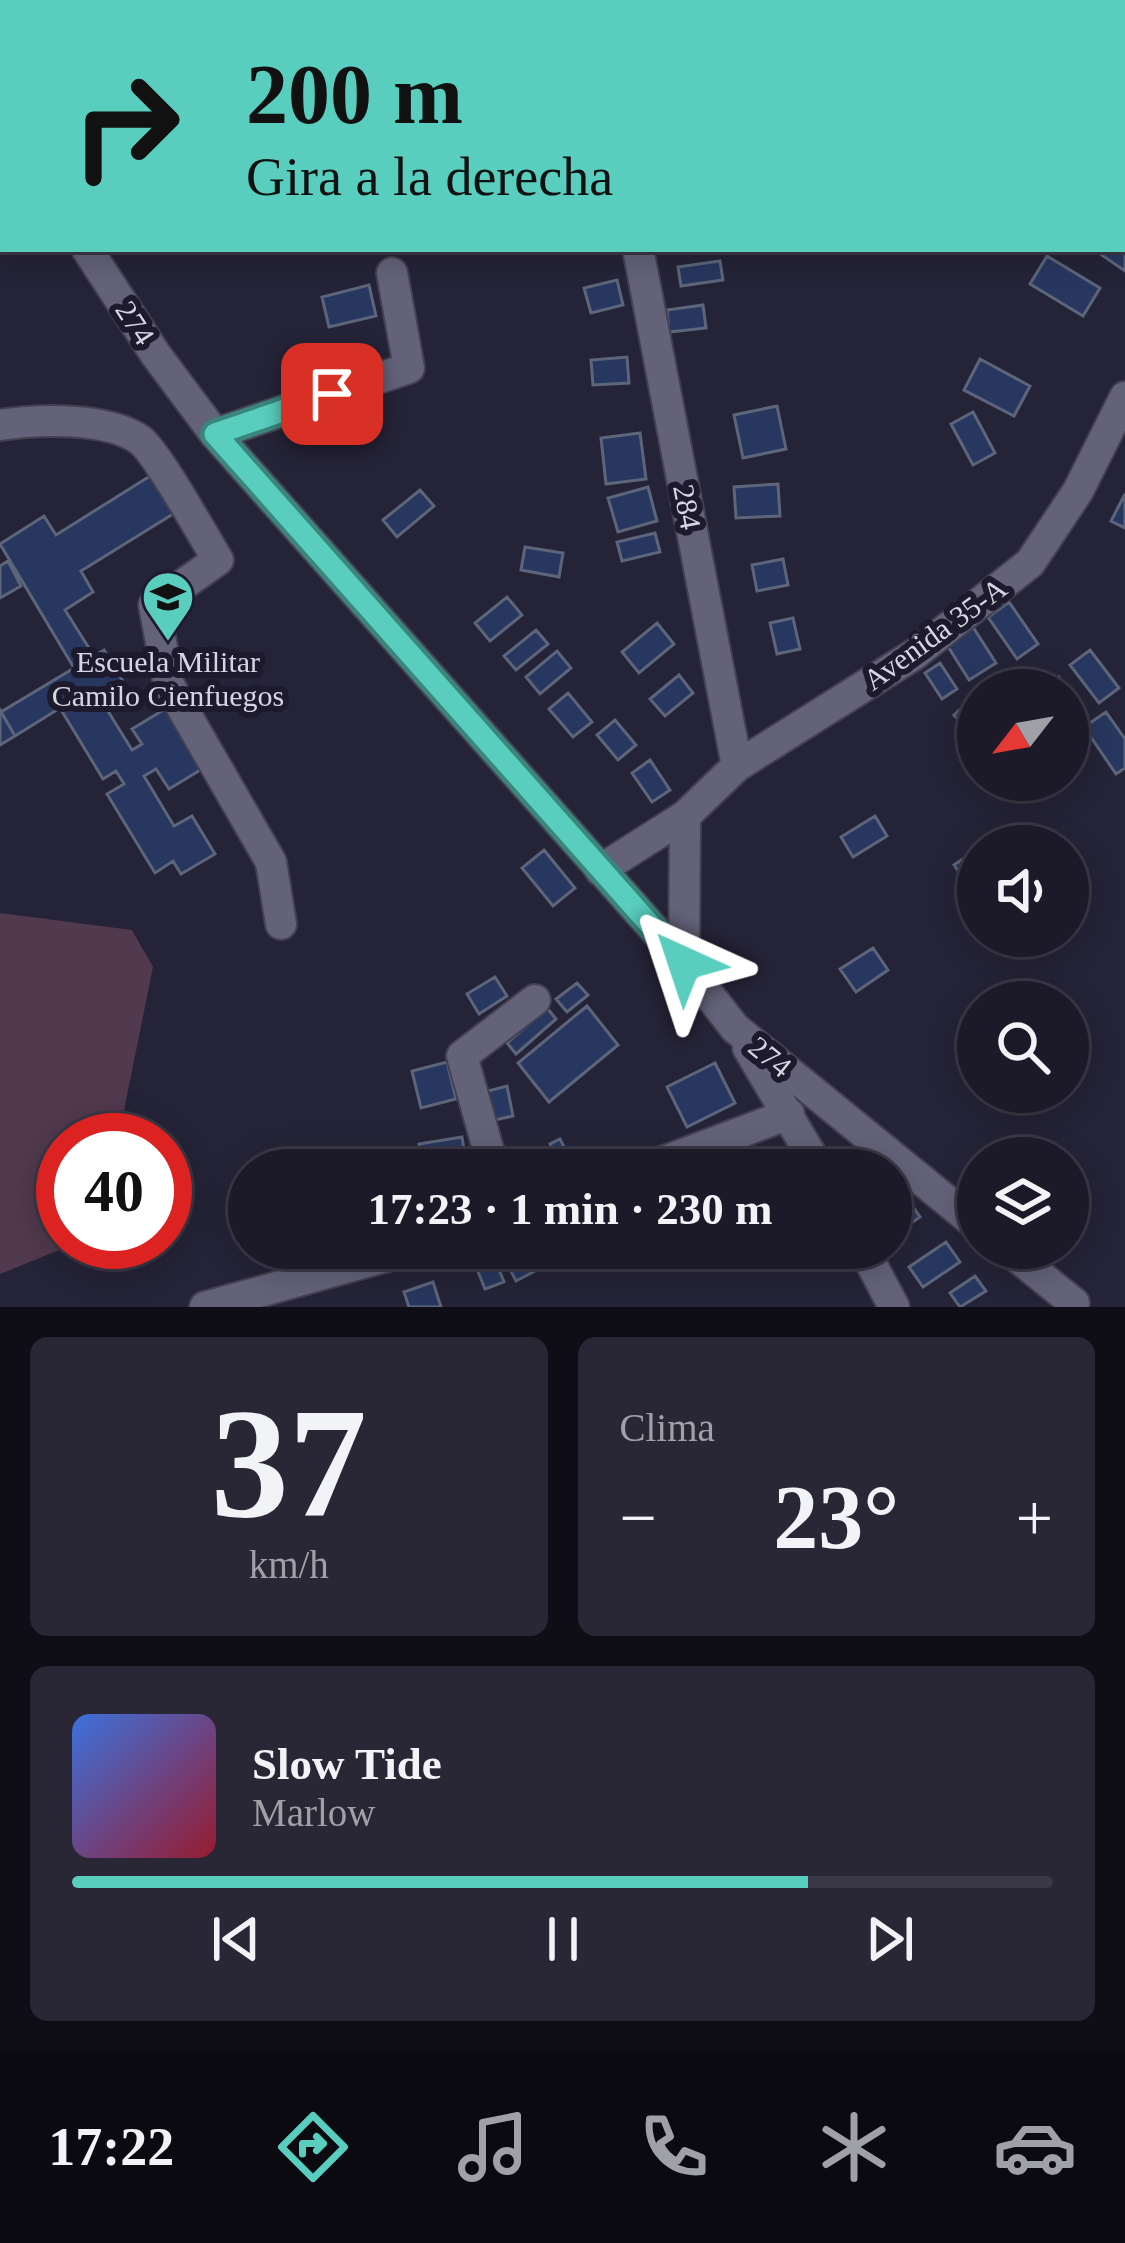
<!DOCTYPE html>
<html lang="es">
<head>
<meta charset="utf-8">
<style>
	body { margin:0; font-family:Georgia,serif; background:#292735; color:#f1f3f6; height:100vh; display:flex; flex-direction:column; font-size:45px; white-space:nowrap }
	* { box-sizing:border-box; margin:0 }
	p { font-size:39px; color:#a0a1a8 }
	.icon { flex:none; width:66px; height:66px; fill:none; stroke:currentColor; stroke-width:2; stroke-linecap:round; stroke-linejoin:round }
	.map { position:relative; height:1307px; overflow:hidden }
	.drawer { display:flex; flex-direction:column; gap:30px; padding:30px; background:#0f0e17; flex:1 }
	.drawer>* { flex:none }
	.banner { position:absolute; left:0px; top:0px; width:1125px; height:252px; box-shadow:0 6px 30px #0003,0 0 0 3px #3a3846; background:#59cebf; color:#111; overflow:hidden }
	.needle { width:78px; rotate:239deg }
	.controls { position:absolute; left:957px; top:669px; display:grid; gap:24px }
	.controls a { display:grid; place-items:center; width:132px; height:132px; border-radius:50%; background:#1c1a29; box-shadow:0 6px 30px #0003,0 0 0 3px #3a3846; font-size:60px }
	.speed { position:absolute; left:36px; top:1113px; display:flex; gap:24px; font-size:60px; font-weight:700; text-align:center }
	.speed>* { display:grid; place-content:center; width:156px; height:156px; border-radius:50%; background:#1c1a29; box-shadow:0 6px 30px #0003,0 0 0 3px #3a3846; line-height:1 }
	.speed .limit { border:18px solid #d22; background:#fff; color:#111 }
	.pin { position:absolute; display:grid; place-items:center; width:102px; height:102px; color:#fff; margin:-51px; border-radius:24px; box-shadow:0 6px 18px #0006 }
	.me { position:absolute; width:132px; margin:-66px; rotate:318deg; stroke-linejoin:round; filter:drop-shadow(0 0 9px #0008) }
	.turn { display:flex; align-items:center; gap:42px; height:252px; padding:0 48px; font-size:54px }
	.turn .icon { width:156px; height:156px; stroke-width:2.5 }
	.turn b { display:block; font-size:84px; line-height:102px }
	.big { font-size:90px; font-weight:700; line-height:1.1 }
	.drawer .card { flex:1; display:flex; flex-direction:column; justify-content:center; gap:18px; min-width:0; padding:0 42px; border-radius:18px; background:#292735 }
	.drawer .dial { align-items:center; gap:0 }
	.dial b { font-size:156px; line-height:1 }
	.song { display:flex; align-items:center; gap:36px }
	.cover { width:144px; height:144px; border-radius:18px; background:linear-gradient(135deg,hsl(220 70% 55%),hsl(350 70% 35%)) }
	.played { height:12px; border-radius:6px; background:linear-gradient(90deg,#59cebf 75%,#3a3846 75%) }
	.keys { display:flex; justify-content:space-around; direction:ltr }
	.heat { display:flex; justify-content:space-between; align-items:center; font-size:66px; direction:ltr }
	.drawer .tiles { flex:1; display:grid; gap:30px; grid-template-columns:1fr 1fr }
	.card:last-child { grid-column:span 2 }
	.trip { position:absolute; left:228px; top:1149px; width:684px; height:120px; border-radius:60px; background:#1c1a29; box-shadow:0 6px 30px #0003,0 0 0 3px #3a3846; font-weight:700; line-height:120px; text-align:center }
	.menu { display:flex; height:192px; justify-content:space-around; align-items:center; background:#0b0a10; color:#a0a1a8 }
	.menu .icon { width:84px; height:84px }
	.menu .selected { color:#59cebf }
	.menu b { font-size:54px; color:#f1f3f6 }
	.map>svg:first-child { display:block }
	.green { fill:#51394e }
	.building { fill:#28375f; stroke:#5c657a; stroke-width:3 }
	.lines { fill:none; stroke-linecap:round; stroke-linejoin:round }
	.minor-casing { stroke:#434051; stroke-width:34 }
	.minor { stroke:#646279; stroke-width:30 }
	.route-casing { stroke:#3a867c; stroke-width:30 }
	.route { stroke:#59cebf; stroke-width:21 }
	.labels { text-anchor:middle; stroke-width:12; stroke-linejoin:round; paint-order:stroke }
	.street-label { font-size:30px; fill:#d6d5e2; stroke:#1c1a2c }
	.poi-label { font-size:30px; fill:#d6d5e2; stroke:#1c1a2c }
</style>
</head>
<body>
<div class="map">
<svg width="1125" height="1307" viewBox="0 0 1125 1307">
	<rect width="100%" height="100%" fill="#252337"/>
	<path class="green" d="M0 913 132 930 153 967 118 1140H63V1242H79L0 1274Z"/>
	<path class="building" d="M1122 228 1125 230V271L1093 249H1122Z
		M1047 256 1100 288 1083 316 1030 284Z
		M720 261 723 280 681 286 678 267Z
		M617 280 623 305 591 313 584 288Z
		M369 285 376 316 329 327 322 297Z
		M703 305 706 328 669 332 667 310Z
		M627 357 629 383 593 385 591 360Z
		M980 359 1030 386 1014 416 964 390Z
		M777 406 786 449 743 458 734 415Z
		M973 412 995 453 973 465 951 424Z
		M640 433 646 479 606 484 601 438Z
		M150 476 173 514 81 571 93 592 65 610 94 656 74 668 0 544 44 516 56 535Z
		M778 484 780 516 736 518 734 487Z
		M648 487 657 521 618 532 608 498Z
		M420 490 434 506 397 537 383 520Z
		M1125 494V528L1111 521Z
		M655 533 660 552 622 561 617 542Z
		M525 547 563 553 559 577 521 570Z
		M783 559 788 585 757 591 752 565Z
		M8 561 21 586 0 598V566Z
		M507 597 522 615 490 641 475 623Z
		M1009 602 1038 644 1017 659 988 617Z
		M793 618 800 649 777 654 770 623Z
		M657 623 674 644 639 673 622 652Z
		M973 627 996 663 969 680 947 645Z
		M536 630 548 644 516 670 504 656Z
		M104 650 127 688 103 703 132 750 142 744 132 729 165 709 202 769 169 789 156 769 144 776 174 826 192 816 215 854 181 874 173 861 155 873 107 794 124 784 116 771 103 779 60 708 15 736 1 712Z
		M1090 650 1119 688 1099 703 1070 665Z
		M557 651 571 668 540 694 526 677Z
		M940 663 957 689 942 699 925 673Z
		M679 675 693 693 665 716 650 699Z
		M1059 677 1079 705 1068 713V690L1043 689Z
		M568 693 592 722 573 737 549 709Z
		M969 701 978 711V732L974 736 954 715Z
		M0 710 15 736 0 745Z
		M1106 712 1125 739V768L1116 774 1084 727Z
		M615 720 636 745 618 760 597 735Z
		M650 760 670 790 652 802 632 773Z
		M875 816 887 836 853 857 841 837Z
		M544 850 575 888 553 906 522 868Z
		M972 853 978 861V889L973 892 954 865Z
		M873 948 888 970 856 992 840 969Z
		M495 977 507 996 479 1014 467 994Z
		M577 983 588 995 567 1012 556 999Z
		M587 1006 618 1045 549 1102 518 1063Z
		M547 1008 556 1019 516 1054 507 1043Z
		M447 1062 456 1099 421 1108 412 1071Z
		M715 1063 735 1103 687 1127 667 1087Z
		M507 1086 513 1116 490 1121 484 1092Z
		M462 1137 467 1170H423L419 1144Z
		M560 1139 576 1170H563L550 1144Z
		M526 1148 534 1170H499L495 1159Z
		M297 1154 302 1170H270L267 1163Z
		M911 1204 920 1217 893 1236 891 1217Z
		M946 1242 960 1262 923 1287 909 1267Z
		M510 1248H545L552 1262 516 1281 501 1252Z
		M609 1248H634L637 1254 615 1262Z
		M494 1257 504 1282 485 1289 475 1264Z
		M975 1276 986 1291 960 1307 950 1293Z
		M433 1282 441 1307H409L404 1292Z"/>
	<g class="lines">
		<g class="minor-casing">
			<path id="minor" d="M107 3 112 0
				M596 3V0
				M0 60 3 58
				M0 105 3 110
				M0 173 3 172
				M87 249 156 355 215 434 684 963 735 1028 978 1226
				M638 249 737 766
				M0 425C38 419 108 417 140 440 156 451 204 537 218 560L154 605 169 685 271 862 281 924
				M215 434 409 368 392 273
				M600 870 685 816 737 766 915 654 1030 563 1078 491 1125 397
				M684 963 685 816
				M748 1048 820 1170
				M494 1170 462 1056 535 1000
				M641 1170 789 1114
				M863 1248 894 1307
				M1006 1248 1074 1303
				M205 1307 417 1248"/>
		</g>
		<use href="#minor" class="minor"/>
	</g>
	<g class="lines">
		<g class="route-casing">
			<path id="route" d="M332 394 215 434 684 963"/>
		</g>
		<use href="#route" class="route"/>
	</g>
	<defs>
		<g id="school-pin" transform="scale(2.7)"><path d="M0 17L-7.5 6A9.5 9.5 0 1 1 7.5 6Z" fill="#59cebf" stroke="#1c1a2c"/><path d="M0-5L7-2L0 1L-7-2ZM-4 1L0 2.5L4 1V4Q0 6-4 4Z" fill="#111"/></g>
	</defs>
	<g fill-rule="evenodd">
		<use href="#school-pin" x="168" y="597"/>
	</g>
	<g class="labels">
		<g class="street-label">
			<text transform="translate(135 323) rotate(57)" y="10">274</text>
			<text transform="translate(687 507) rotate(79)" y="10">284</text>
			<text transform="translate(935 634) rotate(-36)" y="10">Avenida 35-A</text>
			<text transform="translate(770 1057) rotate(39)" y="10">274</text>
		</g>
		<g class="poi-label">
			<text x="168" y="672">Escuela Militar<tspan x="168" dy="34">Camilo Cienfuegos</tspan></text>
		</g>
	</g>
</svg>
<div class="controls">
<a><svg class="needle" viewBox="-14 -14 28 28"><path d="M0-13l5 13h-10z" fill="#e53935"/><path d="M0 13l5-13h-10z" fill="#a0a1a8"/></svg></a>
<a><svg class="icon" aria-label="sound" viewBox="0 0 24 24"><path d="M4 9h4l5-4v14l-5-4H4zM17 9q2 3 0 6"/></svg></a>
<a><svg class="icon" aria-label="search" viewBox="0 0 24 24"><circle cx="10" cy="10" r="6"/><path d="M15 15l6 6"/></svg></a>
<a><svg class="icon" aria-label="layers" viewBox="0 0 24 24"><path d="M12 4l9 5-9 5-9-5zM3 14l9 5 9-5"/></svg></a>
</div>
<div class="speed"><div class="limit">40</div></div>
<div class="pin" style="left:332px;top:394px;background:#d93025"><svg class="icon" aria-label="arrive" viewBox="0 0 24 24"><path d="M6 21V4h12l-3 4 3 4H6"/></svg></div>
<svg class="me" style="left:684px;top:963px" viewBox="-20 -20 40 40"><path d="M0-17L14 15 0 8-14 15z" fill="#59cebf" stroke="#fff" stroke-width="4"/></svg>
<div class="trip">17:23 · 1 min · 230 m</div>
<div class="banner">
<div class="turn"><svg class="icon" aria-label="right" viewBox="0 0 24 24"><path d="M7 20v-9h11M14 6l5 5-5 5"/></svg><div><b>200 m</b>Gira a la derecha</div></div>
</div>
</div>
<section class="drawer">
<div class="tiles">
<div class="card dial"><b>37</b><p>km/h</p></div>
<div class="card"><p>Clima</p>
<div class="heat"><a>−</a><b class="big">23°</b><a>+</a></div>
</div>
<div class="card">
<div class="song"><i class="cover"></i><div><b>Slow Tide</b><p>Marlow</p></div></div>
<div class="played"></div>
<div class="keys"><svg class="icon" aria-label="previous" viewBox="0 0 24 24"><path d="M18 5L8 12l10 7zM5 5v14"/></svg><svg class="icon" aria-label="pause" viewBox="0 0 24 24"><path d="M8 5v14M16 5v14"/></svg><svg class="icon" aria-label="next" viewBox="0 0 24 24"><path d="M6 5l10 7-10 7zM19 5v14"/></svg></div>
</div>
</div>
</section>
<nav class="menu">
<b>17:22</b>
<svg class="icon selected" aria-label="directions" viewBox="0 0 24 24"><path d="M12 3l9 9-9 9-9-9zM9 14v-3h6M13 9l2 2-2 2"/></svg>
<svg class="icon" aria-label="music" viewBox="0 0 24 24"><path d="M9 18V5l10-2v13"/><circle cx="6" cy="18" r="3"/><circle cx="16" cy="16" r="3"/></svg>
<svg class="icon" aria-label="phone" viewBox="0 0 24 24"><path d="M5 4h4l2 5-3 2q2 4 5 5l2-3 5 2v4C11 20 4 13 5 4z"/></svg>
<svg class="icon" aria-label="climate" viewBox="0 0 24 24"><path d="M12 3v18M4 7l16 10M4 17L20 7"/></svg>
<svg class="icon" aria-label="car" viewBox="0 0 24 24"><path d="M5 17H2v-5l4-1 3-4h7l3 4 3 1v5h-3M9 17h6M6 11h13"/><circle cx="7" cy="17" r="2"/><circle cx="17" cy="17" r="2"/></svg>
</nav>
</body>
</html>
